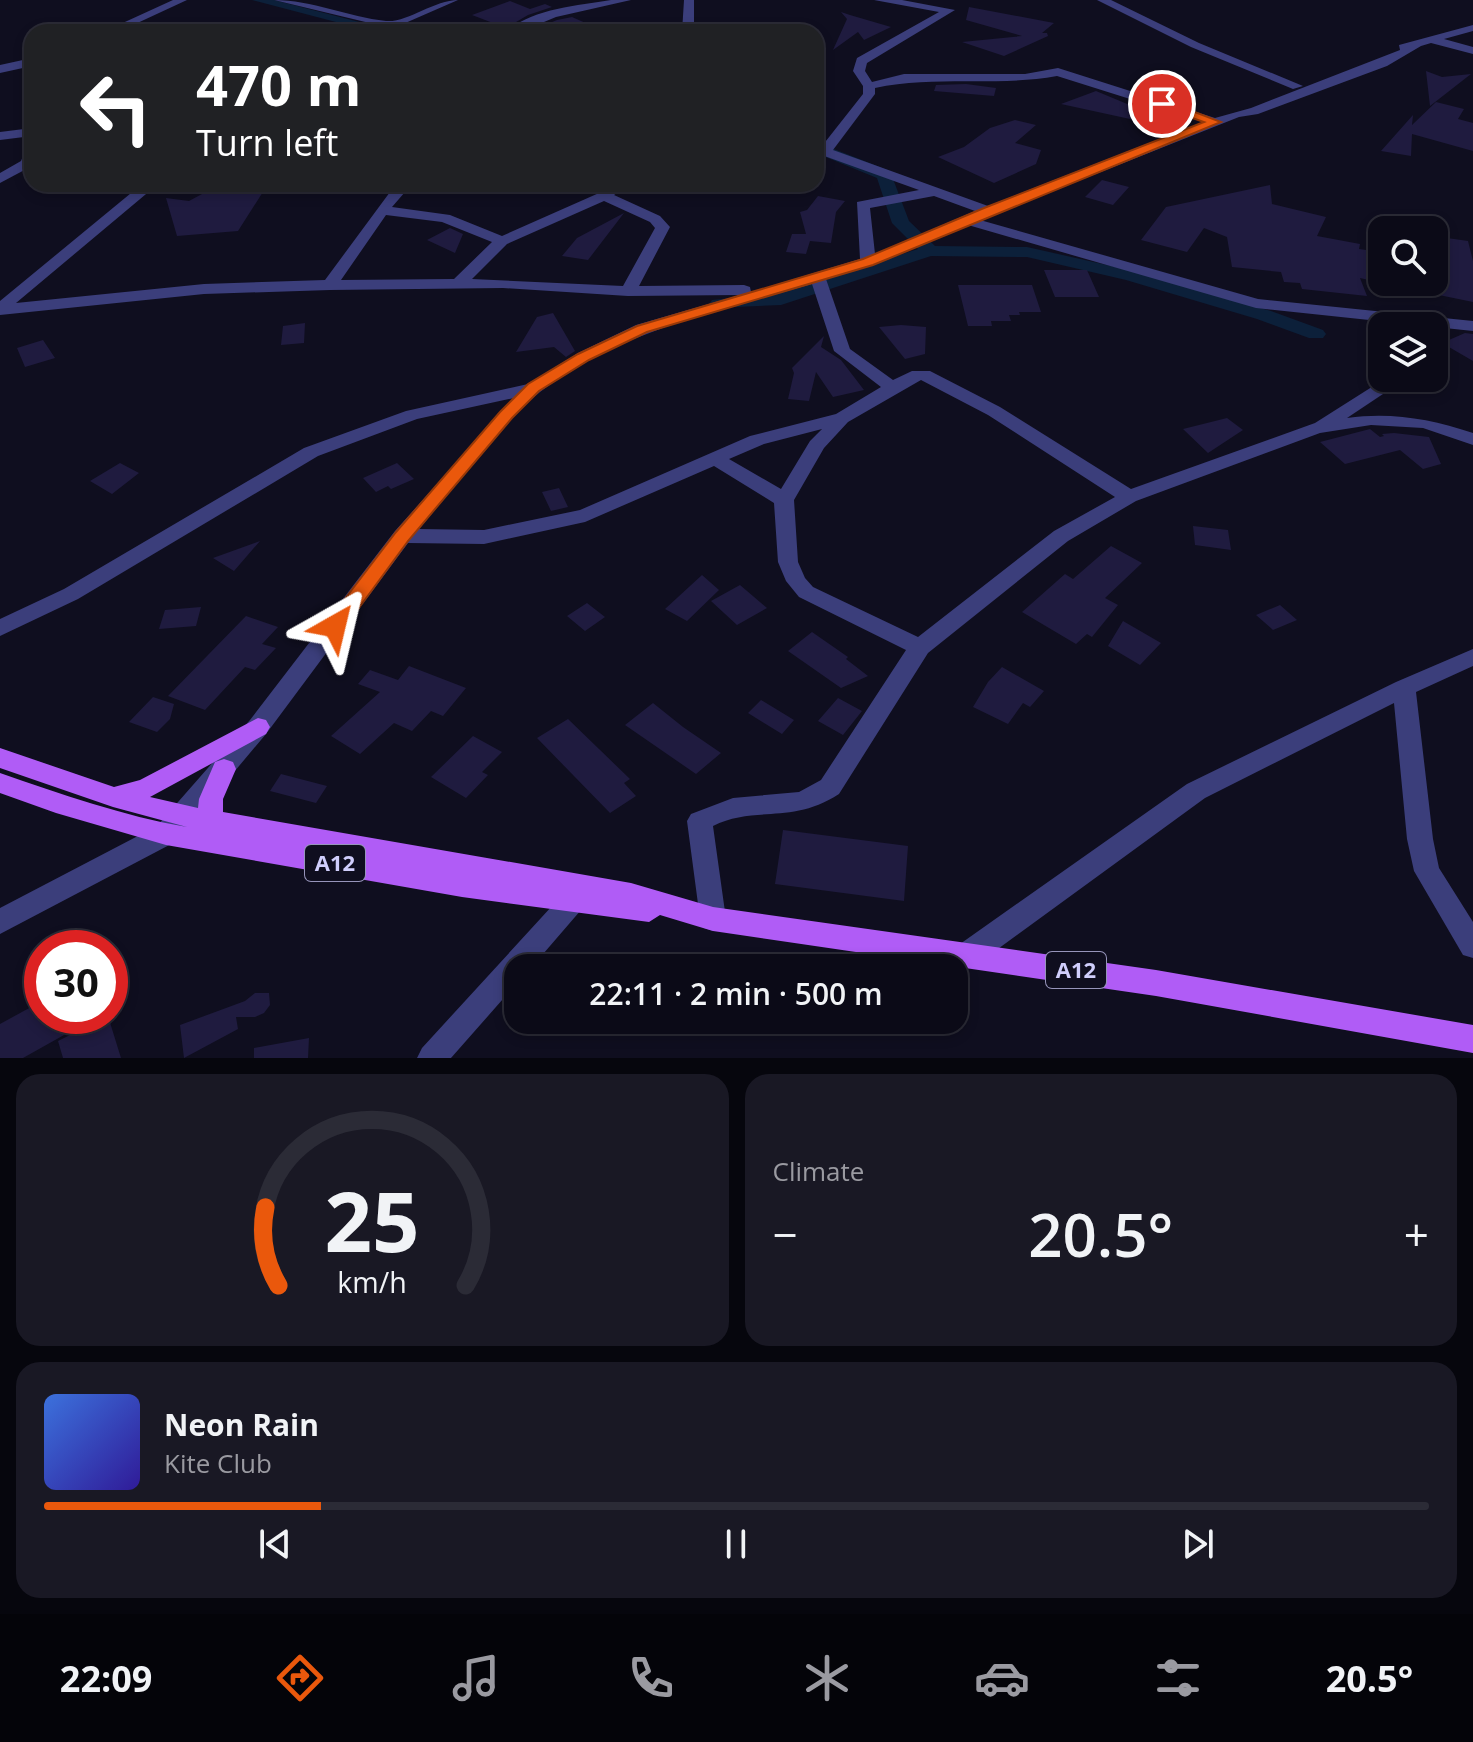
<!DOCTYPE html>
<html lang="en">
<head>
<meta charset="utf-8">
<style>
	body { margin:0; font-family:"Open Sans",sans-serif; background:#191824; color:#f1f3f6; height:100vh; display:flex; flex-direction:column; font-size:30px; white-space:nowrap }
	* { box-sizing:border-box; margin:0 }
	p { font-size:26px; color:#9a9aa1 }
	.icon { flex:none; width:44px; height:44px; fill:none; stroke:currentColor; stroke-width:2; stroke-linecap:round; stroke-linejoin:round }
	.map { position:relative; height:1058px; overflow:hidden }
	.panel { display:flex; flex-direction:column; gap:16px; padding:16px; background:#06060d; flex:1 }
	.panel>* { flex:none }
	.guide { position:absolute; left:24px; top:24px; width:800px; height:168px; border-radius:24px; box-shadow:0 4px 12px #0003,0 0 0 2px #2b2b36; background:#202124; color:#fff; overflow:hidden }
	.tools { position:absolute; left:1368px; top:216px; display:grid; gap:16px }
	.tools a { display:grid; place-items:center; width:80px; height:80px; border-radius:16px; background:#0b0a17; box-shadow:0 4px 12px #0003,0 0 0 2px #2b2b36; font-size:40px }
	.speed { position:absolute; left:24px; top:930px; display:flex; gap:16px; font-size:40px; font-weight:700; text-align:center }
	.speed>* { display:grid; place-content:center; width:104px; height:104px; border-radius:50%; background:#0b0a17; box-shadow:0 4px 12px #0003,0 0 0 2px #2b2b36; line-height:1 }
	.speed .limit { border:12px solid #d22; background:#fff; color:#111 }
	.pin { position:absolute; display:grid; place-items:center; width:68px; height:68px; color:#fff; margin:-34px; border:4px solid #fff; border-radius:50%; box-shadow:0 2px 8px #0007 }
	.me { position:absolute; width:88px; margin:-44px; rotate:37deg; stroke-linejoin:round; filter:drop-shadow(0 0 6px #0008) }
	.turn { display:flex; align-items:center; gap:28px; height:168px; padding:0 40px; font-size:36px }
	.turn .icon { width:104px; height:104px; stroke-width:2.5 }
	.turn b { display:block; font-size:56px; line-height:68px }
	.big { font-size:60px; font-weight:600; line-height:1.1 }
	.panel .tile { flex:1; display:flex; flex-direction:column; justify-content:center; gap:12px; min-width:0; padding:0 28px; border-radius:24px; background:#191824 }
	.panel .dial { align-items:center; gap:0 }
	.dial svg { height:208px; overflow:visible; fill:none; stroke:#2b2b36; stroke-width:7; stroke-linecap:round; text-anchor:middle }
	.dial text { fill:#f1f3f6; stroke:none }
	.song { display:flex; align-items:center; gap:24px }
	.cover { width:96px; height:96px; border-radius:12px; background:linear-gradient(135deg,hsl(220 70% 55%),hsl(250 70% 35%)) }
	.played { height:8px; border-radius:4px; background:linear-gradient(90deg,#ea580c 20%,#2b2b36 20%) }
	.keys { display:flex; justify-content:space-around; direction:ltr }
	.heat { display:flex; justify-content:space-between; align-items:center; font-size:44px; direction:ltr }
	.panel .tiles { flex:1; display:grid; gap:16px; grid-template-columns:1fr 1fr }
	.tile:last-child { grid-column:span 2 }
	.trip { position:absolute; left:504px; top:954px; width:464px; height:80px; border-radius:24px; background:#0b0a17; box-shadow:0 4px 12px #0003,0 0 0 2px #2b2b36; font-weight:600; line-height:80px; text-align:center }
	.tab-bar { display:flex; height:128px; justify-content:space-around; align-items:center; background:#040409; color:#9a9aa1 }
	.tab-bar .icon { width:56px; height:56px }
	.tab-bar .selected { color:#ea580c }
	.tab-bar b { font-size:36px; color:#f1f3f6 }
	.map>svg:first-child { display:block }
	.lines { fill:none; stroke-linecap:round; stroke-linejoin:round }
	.canal { fill:#0c203a; fill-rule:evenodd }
	.building { fill:#1f1b3f }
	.minor { fill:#3b3e7b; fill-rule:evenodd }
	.major { fill:#b05cf6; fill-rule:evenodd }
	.route { fill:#ea580c; stroke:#983908; stroke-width:2 }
	.labels { text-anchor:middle; stroke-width:8; stroke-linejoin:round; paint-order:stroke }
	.shield { fill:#0f0e1f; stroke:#9694ba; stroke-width:2 }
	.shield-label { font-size:22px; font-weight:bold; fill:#d0cefc }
</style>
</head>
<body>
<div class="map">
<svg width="1473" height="1058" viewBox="0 0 1473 1058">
	<rect width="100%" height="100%" fill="#0f0e1f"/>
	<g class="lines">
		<path class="canal" d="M252 0H274L398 32H374Z
			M816 142 890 171 909 221 935 246 1027 247 1138 272 1271 311 1323 330 1326 334 1323 338H1309L1257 319 1126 280 1027 257 931 256 781 305 712 308 709 304 712 300 779 293 918 249 892 223 877 178 816 153Z"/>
	</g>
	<path class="building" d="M510 1 530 9 545 4 552 7 528 15 506 28 472 15Z
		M969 7 1054 23 1042 33H1047L1048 36 1004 56 962 42 1022 36 966 20Z
		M841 12 850 15 891 27 864 40 858 32 833 50 847 19Z
		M572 17 606 32H528L557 20Z
		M1426 71 1442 77 1471 74 1430 106Z
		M966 84 996 88 994 96 934 91 936 85Z
		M1096 91 1156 116 1153 124 1061 104Z
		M1436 102 1464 109 1458 119 1473 123V151L1412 134 1411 156 1381 151 1413 115 1412 125Z
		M1015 120 1036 125 1015 143 1041 150 1036 164 994 183 938 157 964 147 990 128Z
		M1102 180 1129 187 1113 205 1085 197Z
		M268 184 238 231 177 236 166 198 189 201 215 187 227 190Z
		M1270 185 1272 204 1326 217 1317 236 1360 244 1359 249 1373 251 1369 280 1360 278 1367 296 1302 289 1300 283 1284 282 1281 272 1232 267 1227 237 1204 228 1187 252 1141 240 1166 207Z
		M818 196 845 201 836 212 831 243 810 241 806 254 786 252 792 234H806L800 212 807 210Z
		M624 213 588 260 562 256 577 238Z
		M450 228 463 234 455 253 427 240Z
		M1440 237 1468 241 1473 261V302L1434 294V268L1447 271Z
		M1044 270H1087L1099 297H1055Z
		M958 285H1032L1041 312H1019L1020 315H1009L1011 321H991L992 326H968Z
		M553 313 575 351 566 357 554 347 516 352 537 317Z
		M305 323 304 343 281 345 283 326Z
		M901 325 926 327 925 354 905 359 879 327Z
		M1465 333 1473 334V361L1442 343Z
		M824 336 821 347 841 360 864 390 833 397 816 372 809 401 788 399 794 373 792 368Z
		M43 340 55 358 25 367 17 348Z
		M1227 418 1243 430 1208 453 1183 429Z
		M1370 429 1380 437 1384 436 1382 434 1394 433 1429 437 1441 464 1423 469 1400 450 1345 464 1320 442Z
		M120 463 139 473 112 494 90 481Z
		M397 463 414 479 391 489 388 486 376 492 363 478Z
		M559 488 568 507 551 511 542 492Z
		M1193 526 1228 530 1231 550 1195 545Z
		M260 541 234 571 213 558Z
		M1111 546 1142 563 1105 598 1118 605 1092 637 1087 634 1076 644 1022 612 1065 574 1073 579Z
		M702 575 719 590 687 621 665 609Z
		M740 585 767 608 737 625 711 601Z
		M587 603 605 617 585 631 567 616Z
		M1280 605 1297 620 1273 630 1256 615Z
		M201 607 196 626 159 629 165 610Z
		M246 616 278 627 262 644 276 648 255 670 245 667 205 710 168 696Z
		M1123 621 1161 643 1140 665 1108 646Z
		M812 632 848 657 846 659 868 676 841 688 788 651Z
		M409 666 466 688 443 716 431 711 412 731 394 723 360 754 331 736 380 692 358 684 370 670 398 680Z
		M1002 667 1044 691 1030 707 1023 703 1008 724 973 707 988 682Z
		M153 697 174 704 170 719 157 732 129 722Z
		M838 698 862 711 843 735 818 721Z
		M761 700 794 720 782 734 748 713Z
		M653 703 683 727 721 753 696 774 625 725Z
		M568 719 630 779 624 783 636 796 610 813 537 738Z
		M473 736 502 752 482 772 488 775 466 798 431 777Z
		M281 774 327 786 316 803 270 791Z
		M783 830 908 846 904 901 775 884Z
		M255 993H269L270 1005 264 1013 255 1017H236L238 1029 184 1058 180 1025 245 1001Z
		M42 1001V1016H57L64 1035 23 1058H0V1024Z
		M108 1016 121 1058H63L58 1041Z
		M309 1038 308 1058H254V1048Z"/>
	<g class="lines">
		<path class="minor" d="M173 0H187L118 32H103Z
			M274 0C312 0 348 17 386 21 407 23 434 0 458 0L403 24 428 32H407Z
			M611 0H631L556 17 520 32H506C533 8 577 6 611 0Z
			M684 0H694V32H682Z
			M874 0H902L955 10 867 63 865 71 872 82 904 74H1025L1058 68 1215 118 1251 108 1400 50 1399 45 1473 25V31L1444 39 1473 47V54L1431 43 1421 46 1387 66 1258 114 1239 117 980 220 1258 299 1473 321V331L1256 308 968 225 873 265 826 279 850 349 893 380 912 371H930L1000 407 1131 489 1315 423 1386 378H1407L1347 418C1392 412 1430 419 1473 433V445L1423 428 1371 425 1320 433 1136 501 1068 541 928 653 839 794C792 825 754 805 713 826L726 919 722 928 713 931 704 928 700 919 687 821 691 814 733 798 799 792 821 780 906 650 799 597 786 581 778 562 774 503 714 466 585 522 484 544 408 543 266 734 175 842 0 934V908L157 826 250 720 395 531 514 398 417 419 318 456 78 599 0 636V619L64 589 304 448 406 411 528 384 578 353 636 325 740 295 628 296 503 288 330 290 204 294 0 315V301L142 184H158L16 303 204 284 325 280 390 192 358 188 351 184 401 186 405 192 392 207 450 215 502 236 599 193 613 184H629L614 195 660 216 670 227 639 286 744 285 750 287 751 292 860 259 857 202 919 190 816 153V144L822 146 863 94V86L853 71 857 58 939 12ZM1057 76 1203 122 988 206 833 150 875 94V88C935 75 997 87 1057 76ZM934 196 975 211 875 254 870 208ZM604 201 650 222 655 228 623 286 472 279 507 244ZM386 215 442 222 492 242 454 279 341 280ZM812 284 834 351 881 387 836 414 750 436 580 510 484 530 419 529C454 488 499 424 540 392 618 331 720 311 812 284ZM921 380 988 415 1115 497 1054 531 918 637 813 587 805 578 798 562 794 500 824 448 848 422ZM822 429 810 441 781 489 729 459 764 444Z
			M1097 0H1111L1199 43 1303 86 1293 89 1191 47Z
			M32 58V66L0 73V65Z
			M32 128V136L0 140V132Z
			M32 145V166L0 183V173L21 161 27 146Z
			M1473 649V666L1416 692 1433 839 1439 868 1473 922V958L1463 955 1414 871 1407 839 1394 703 1205 798 980 962 970 966 960 962 956 953 960 944 1187 784 1396 682Z
			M572 890 581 894 585 902 581 910 531 968H518V982L451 1058H417L422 1048 563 894Z"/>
		<path class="major" d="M258 718 266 720 270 727 266 734 150 797 198 808 199 799 215 762 224 759 233 762 236 769 223 799V812L631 883 713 907 1156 970 1473 1025V1053L1156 996 713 931 660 915 649 922 462 897 166 845 56 813 0 793V773C61 794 123 816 187 827L113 807 0 768V748L114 787 140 780Z"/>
	</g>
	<path class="route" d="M1158 101H1166L1221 122 873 265 647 332 589 360 539 391 512 418 408 541 342 631H328L325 626 328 621 396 532 500 412 528 384 578 354 637 326 863 259 984 208 1204 122 1158 106Z"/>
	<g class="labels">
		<g class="shield">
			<rect x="305" y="845" width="60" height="36" rx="6"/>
			<rect x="1046" y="952" width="60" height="36" rx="6"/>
		</g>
		<g class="shield-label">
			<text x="335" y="871">A12</text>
			<text x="1076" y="978">A12</text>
		</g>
	</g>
</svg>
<div class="tools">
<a><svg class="icon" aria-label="search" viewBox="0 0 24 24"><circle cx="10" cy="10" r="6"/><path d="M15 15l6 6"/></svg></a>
<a><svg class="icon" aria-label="layers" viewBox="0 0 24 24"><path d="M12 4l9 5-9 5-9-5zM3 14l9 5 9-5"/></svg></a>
</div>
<div class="speed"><div class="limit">30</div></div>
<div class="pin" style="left:1162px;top:104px;background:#d93025"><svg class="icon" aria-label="arrive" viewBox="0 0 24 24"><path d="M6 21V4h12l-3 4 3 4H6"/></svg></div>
<svg class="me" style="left:335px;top:626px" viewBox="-20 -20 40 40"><path d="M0-17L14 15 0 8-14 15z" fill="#ea580c" stroke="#fff" stroke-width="4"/></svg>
<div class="trip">22:11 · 2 min · 500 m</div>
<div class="guide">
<div class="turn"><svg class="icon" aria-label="left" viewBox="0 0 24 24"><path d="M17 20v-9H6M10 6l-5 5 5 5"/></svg><div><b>470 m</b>Turn left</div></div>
</div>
</div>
<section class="panel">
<div class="tiles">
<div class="tile dial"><svg viewBox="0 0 100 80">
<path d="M14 69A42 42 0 1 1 86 69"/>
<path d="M14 69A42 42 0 0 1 9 39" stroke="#ea580c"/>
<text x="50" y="56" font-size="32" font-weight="700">25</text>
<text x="50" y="72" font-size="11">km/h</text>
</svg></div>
<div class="tile"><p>Climate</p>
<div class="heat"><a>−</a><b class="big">20.5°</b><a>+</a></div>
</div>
<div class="tile">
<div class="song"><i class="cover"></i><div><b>Neon Rain</b><p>Kite Club</p></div></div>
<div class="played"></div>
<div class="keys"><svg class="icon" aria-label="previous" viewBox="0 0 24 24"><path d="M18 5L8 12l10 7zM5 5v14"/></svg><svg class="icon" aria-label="pause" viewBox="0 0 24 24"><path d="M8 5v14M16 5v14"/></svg><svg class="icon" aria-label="next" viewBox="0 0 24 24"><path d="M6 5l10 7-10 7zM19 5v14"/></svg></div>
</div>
</div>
</section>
<nav class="tab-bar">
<b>22:09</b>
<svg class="icon selected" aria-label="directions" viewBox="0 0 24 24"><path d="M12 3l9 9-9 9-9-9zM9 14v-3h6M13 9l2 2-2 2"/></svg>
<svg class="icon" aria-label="music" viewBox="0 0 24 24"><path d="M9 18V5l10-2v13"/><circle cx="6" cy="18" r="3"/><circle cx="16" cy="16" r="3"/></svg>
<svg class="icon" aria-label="phone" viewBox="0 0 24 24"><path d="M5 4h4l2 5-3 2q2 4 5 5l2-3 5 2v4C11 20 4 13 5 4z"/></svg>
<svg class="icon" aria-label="climate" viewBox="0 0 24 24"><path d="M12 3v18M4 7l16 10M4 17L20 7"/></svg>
<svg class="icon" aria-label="car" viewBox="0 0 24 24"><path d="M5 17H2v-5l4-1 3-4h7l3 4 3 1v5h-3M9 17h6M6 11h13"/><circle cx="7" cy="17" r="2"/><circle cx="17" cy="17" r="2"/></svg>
<svg class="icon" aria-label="filters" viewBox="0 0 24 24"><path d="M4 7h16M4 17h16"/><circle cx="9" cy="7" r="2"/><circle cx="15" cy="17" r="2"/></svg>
<b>20.5°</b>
</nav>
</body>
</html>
